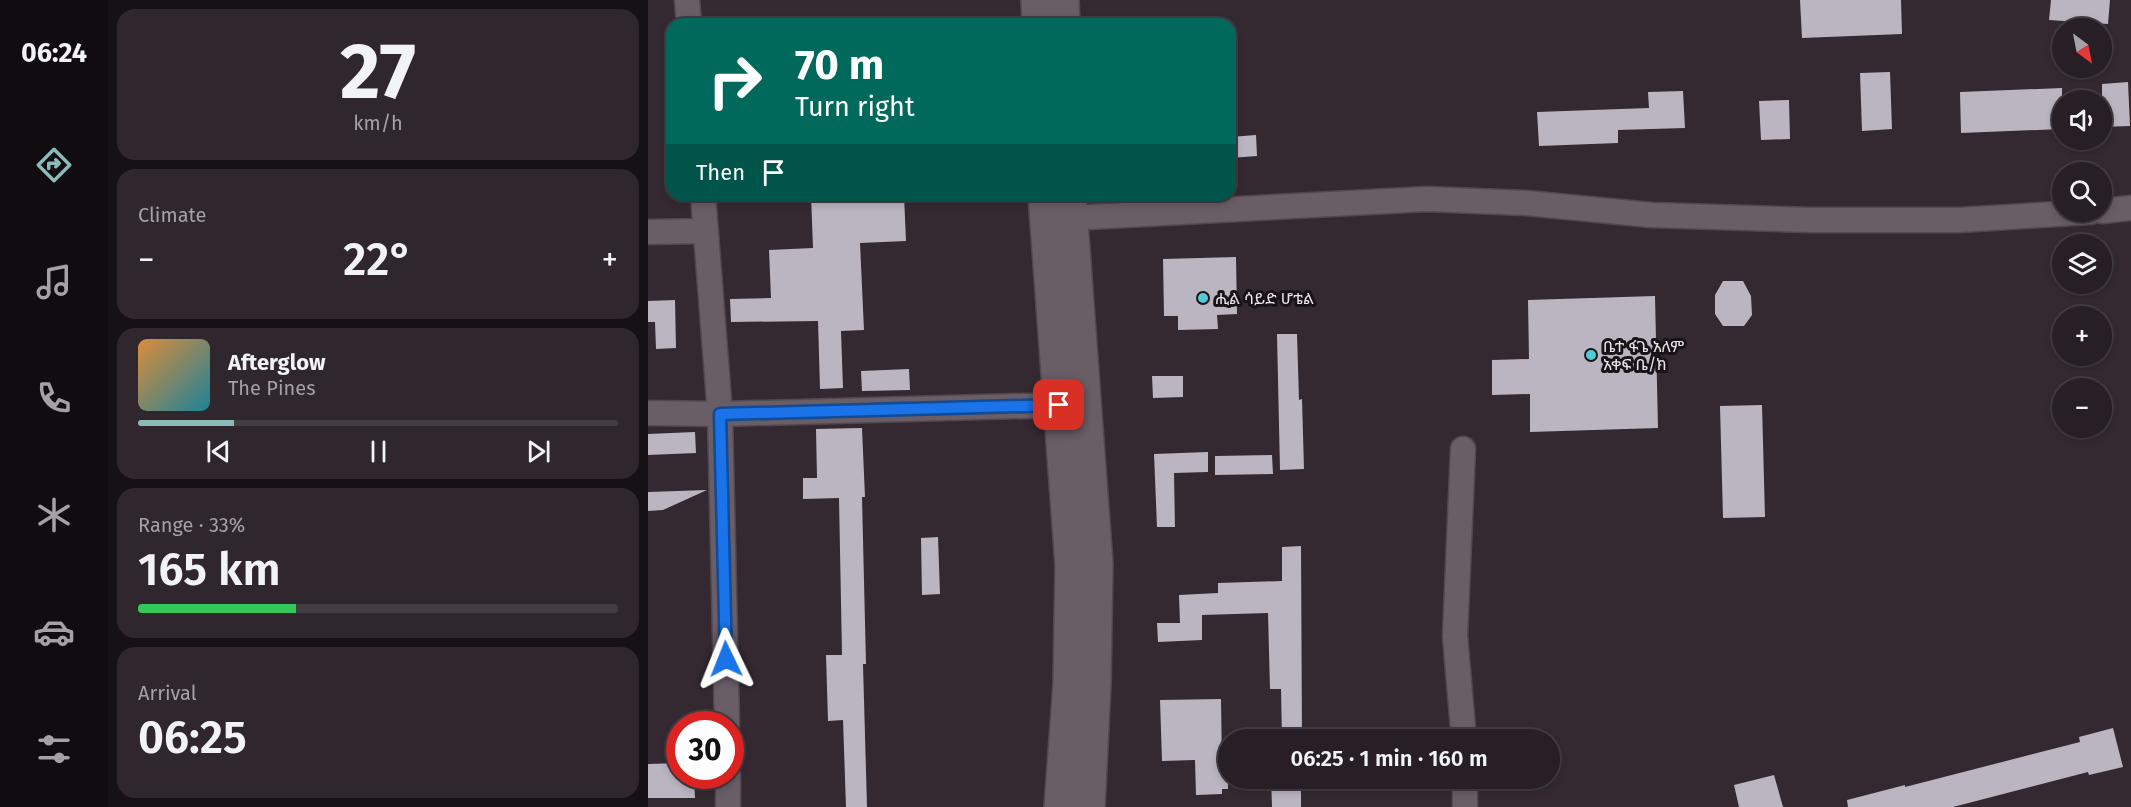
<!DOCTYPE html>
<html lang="en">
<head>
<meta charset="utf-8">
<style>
	body { margin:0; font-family:"Fira Sans","Noto Sans Ethiopic",sans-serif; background:#2f272d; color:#f1f3f6; height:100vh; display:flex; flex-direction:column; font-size:22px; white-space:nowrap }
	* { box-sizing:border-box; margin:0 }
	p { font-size:20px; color:#a4a2a7 }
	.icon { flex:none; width:33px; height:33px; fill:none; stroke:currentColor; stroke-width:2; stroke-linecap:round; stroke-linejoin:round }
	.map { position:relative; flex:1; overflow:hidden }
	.details { display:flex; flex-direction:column; gap:9px; padding:9px; background:#151114; width:540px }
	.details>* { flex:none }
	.top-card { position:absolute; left:18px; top:18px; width:570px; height:183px; border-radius:18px; box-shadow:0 3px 9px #0003,0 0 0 2px #433d42; background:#00695c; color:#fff; overflow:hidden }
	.needle { width:39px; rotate:148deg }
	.controls { position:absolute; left:1404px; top:18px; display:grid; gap:12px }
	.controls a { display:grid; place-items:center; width:60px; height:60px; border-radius:50%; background:#271f25; box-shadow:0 3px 9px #0003,0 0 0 2px #433d42; font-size:30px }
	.speed { position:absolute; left:18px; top:711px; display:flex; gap:12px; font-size:30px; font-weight:700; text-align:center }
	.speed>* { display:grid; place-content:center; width:78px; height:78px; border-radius:50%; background:#271f25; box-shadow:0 3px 9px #0003,0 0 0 2px #433d42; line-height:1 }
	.speed .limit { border:9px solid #d22; background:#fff; color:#111 }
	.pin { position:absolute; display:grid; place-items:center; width:51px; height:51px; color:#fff; margin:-26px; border-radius:12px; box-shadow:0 3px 9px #0006 }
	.me { position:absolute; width:66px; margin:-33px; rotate:358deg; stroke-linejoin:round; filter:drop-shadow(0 0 4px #0008) }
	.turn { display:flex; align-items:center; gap:21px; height:126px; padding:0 30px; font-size:27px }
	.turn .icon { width:78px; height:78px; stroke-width:2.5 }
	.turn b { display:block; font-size:42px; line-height:51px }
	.then { display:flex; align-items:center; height:57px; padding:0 30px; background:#0003; gap:12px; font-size:22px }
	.big { font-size:45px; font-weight:600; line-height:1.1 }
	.details .tile { flex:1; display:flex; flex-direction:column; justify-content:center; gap:9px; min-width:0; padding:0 21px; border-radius:18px; background:#2f272d }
	.details .dial { align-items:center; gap:0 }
	.dial b { font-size:78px; line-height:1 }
	.song { display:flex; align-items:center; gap:18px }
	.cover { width:72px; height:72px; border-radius:9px; background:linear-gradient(135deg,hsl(30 70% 55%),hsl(190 70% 35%)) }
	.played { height:6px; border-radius:3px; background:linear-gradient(90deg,#8bbbb9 20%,#433d42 20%) }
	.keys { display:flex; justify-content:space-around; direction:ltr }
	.heat { display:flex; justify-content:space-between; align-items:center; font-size:33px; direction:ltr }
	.charge { height:9px; border-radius:4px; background:linear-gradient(90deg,#34c759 33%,#433d42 0) }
	.trip { position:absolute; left:570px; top:729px; width:342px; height:60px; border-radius:30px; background:#271f25; box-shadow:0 3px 9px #0003,0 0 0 2px #433d42; font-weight:600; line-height:60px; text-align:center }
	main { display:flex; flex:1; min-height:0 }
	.tabs { display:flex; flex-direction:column; width:108px; justify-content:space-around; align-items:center; background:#100c0f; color:#a4a2a7 }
	.tabs .icon { width:42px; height:42px }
	.tabs .on { color:#8bbbb9 }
	.tabs b { font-size:27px; color:#f1f3f6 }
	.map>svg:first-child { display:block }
	.building { fill:#bbb4c1 }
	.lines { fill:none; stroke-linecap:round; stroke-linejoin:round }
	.minor-casing { stroke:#51484f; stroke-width:27 }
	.secondary-casing { stroke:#51484f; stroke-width:36 }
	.minor { stroke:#695d66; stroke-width:24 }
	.secondary { stroke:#695d66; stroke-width:33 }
	.route-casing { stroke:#114b97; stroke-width:15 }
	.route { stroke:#1a73e8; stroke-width:10 }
	.poi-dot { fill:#52cbd8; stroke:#181317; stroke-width:2 }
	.labels { text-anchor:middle; stroke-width:6; stroke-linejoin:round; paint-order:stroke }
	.poi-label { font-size:16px; fill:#eae3e8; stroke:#181317; text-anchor:start }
</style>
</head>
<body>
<main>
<nav class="tabs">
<b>06:24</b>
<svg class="icon on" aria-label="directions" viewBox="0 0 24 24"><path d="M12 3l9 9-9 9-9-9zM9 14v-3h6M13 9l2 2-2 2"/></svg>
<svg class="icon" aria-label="music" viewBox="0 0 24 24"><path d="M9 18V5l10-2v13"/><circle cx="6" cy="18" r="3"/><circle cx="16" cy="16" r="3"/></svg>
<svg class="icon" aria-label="phone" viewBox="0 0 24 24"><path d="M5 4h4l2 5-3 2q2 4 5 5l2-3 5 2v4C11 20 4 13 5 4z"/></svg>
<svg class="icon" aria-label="climate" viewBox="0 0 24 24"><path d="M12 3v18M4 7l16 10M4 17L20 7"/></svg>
<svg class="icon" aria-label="car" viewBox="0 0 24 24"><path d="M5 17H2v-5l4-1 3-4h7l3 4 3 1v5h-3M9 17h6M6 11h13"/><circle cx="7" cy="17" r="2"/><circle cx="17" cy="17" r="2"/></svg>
<svg class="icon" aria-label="filters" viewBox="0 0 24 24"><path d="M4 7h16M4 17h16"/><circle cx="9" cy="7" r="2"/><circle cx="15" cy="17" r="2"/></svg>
</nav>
<section class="details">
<div class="tile dial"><b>27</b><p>km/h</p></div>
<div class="tile"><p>Climate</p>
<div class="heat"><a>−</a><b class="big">22°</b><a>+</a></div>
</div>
<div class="tile">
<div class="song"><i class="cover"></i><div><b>Afterglow</b><p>The Pines</p></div></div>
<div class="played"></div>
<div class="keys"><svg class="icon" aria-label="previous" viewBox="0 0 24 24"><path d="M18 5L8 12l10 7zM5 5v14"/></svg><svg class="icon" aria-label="pause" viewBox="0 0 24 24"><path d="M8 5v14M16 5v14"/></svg><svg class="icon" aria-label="next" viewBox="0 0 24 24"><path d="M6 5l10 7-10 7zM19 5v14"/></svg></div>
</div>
<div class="tile"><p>Range · 33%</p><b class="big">165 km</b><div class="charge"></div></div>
<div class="tile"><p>Arrival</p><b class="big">06:25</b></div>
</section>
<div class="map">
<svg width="1483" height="807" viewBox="0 0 1483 807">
	<rect width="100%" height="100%" fill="#342931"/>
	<path class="building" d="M1152 0H1253L1254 34 1154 38Z
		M1403 0H1462L1460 24 1401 20Z
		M1242 72 1244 129 1214 131 1212 73Z
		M1480 82 1482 126 1454 127V84Z
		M1414 88V129L1313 133 1312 92Z
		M1035 91 1037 128 970 130V143L891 146 889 112 1001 108 1000 92Z
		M1141 100 1142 139 1113 140 1111 101Z
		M608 135 609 156 582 158V137Z
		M163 195H256L258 241 212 243 216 330 193 331 195 388 172 389 170 321 83 322 82 299 123 298 121 250 165 248Z
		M588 257 589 314 569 315 570 329 530 330V316H516L515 259Z
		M1075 281H1095L1103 296 1104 315 1096 326H1075L1067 314V295Z
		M1007 296 1010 428 882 432V394L844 395V360L881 359 880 300Z
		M27 300 28 348 8 349 7 322H0V301Z
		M629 334H649L651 400 654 399 656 469 632 470Z
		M261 369 262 390 214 391 213 371Z
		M504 376H535V397L505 398Z
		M1114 405 1117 517 1075 518 1072 406Z
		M214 428 217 497H214L218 664H215L219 807H198L195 720 180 721 178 655H194L191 498 155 499V478H169L168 429Z
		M47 432 48 453 0 455V434Z
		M560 452V472L526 473 527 527H509L506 454Z
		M624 455 625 474 567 475V456Z
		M59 490 15 510 0 511V492Z
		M290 537 292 594 274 595 273 538Z
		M653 546 654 740H634L633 689H622L620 613 554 615V640L510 642 509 623H532L531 595 570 593V583L634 581V547Z
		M573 699 574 765H580V789H574V794L548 795 547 760 514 761 512 700Z
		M1465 728 1475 767 1441 775 1440 772 1305 807H1200L1199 800 1257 785V787L1432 742 1431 737Z
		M32 763V776H46L47 798H0V764Z
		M1126 775 1135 807H1091L1086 785Z
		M623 778H653V807H624Z"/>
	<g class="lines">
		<g class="minor-casing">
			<path id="minor" d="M39 0 41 24
				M55 195 72 414 79 724
				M1454 211 1483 208
				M422 218 779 199 878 203 1003 215 1162 220H1311L1442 212
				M0 232 58 231
				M0 413 72 414 411 405
				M815 449 807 636 816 740
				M80 776V807
				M817 778V807"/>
		</g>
		<g class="secondary-casing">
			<path id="secondary" d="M390 0 391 24
				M414 0 415 24
				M397 195 424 565 422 684 413 807
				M421 195 448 564 446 684 440 807"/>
		</g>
		<use href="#minor" class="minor"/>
		<use href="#secondary" class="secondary"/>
	</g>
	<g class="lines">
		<g class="route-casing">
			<path id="route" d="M78 659 72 414 411 405"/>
		</g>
		<use href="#route" class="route"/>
	</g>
	<g class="poi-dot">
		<circle cx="555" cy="298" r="6"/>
		<circle cx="943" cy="355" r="6"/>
	</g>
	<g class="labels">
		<g class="poi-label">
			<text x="567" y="304">ሒል ሳይድ ሆቴል</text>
			<text x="955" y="352">ቤተ ፋጌ አለም<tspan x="955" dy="18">አቀፍ ቤ/ክ</tspan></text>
		</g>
	</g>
</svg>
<div class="controls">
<a><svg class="needle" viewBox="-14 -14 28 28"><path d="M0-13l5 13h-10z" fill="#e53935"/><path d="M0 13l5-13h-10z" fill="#a4a2a7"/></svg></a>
<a><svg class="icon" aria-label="sound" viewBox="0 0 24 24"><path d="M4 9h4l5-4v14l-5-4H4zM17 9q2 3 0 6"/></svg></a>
<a><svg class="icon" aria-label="search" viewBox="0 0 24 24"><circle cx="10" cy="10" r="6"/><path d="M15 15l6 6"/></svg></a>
<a><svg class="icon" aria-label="layers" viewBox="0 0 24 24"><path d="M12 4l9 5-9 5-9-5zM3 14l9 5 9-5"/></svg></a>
<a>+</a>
<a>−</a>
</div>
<div class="speed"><div class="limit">30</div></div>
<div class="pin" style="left:411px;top:405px;background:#d93025"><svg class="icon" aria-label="arrive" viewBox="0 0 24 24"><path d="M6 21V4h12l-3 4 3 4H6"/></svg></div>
<svg class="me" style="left:78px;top:659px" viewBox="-20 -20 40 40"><path d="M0-17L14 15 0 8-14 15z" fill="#1a73e8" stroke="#fff" stroke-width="4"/></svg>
<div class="trip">06:25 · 1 min · 160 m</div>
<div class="top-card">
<div class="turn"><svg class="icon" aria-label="right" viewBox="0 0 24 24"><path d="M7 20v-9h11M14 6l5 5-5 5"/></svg><div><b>70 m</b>Turn right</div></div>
<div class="then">Then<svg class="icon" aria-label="arrive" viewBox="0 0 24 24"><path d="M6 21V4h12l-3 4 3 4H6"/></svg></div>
</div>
</div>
</main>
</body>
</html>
